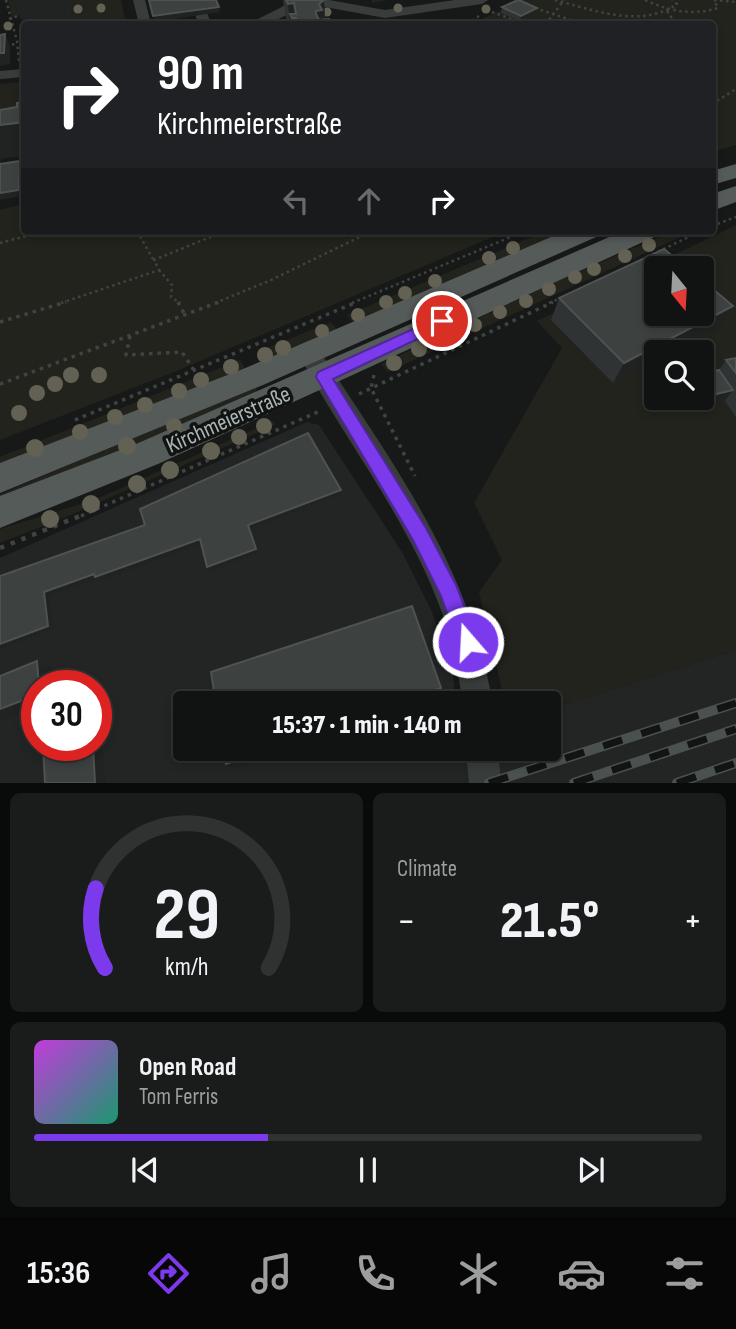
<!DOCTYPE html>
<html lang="en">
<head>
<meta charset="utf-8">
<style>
	body { margin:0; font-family:"Sofia Sans Condensed",sans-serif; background:#1a1b1b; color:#f1f3f6; height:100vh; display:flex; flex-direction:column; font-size:26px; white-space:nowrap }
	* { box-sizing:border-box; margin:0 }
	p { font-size:23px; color:#9c9e9f }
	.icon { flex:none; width:38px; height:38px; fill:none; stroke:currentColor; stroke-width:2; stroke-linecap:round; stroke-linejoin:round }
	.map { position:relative; height:783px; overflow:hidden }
	.panel { display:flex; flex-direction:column; gap:10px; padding:10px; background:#090a0a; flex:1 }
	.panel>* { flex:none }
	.banner { position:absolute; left:21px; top:21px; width:695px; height:214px; border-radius:7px; box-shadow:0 4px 10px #0003,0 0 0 2px #303232; background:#202124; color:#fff; overflow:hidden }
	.needle { width:46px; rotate:162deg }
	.tools { position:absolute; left:644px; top:256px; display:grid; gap:14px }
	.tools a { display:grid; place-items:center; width:70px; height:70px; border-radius:7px; background:#111212; box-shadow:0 4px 10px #0003,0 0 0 2px #303232; font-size:35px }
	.speed { position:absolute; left:21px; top:670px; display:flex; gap:14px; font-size:35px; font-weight:700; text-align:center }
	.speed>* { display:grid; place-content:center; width:91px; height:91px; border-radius:50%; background:#111212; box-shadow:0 4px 10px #0003,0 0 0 2px #303232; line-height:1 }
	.speed .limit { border:10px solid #d22; background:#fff; color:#111 }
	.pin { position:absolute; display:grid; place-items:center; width:60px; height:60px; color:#fff; margin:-30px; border:4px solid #fff; border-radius:50%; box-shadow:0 2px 7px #0007 }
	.me { position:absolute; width:77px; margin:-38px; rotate:341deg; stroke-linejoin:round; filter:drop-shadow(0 0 5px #0008) }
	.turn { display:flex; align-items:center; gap:24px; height:147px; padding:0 21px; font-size:32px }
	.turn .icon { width:91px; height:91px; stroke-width:2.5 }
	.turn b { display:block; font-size:49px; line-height:60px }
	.lanes { display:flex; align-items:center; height:66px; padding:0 21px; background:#0003; justify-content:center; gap:35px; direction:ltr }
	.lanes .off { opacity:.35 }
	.big { font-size:52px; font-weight:800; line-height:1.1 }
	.panel .card { flex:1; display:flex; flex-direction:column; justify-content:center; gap:10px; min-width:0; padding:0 24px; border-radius:10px; background:#1a1b1b }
	.panel .dial { align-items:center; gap:0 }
	.dial svg { height:182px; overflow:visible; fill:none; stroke:#303232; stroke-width:7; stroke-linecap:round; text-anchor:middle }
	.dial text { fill:#f1f3f6; stroke:none }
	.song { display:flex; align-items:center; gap:21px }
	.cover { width:84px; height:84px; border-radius:10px; background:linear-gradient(135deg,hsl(290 70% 55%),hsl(160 70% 35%)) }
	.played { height:7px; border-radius:4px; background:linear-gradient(90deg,#7c3aed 35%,#303232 35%) }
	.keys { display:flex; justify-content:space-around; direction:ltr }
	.heat { display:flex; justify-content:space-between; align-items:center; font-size:38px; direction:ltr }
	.panel .tiles { flex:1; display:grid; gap:10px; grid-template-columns:1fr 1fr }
	.card:last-child { grid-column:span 2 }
	.trip { position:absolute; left:173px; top:691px; width:388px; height:70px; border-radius:7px; background:#111212; box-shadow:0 4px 10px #0003,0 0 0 2px #303232; font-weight:800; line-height:70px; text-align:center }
	.menu { display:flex; height:112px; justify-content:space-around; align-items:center; background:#070707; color:#9c9e9f }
	.menu .icon { width:49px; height:49px }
	.menu .selected { color:#7c3aed }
	.menu b { font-size:32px; color:#f1f3f6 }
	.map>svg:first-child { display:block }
	.built { fill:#232525; fill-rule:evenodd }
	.green { fill:#23231d; fill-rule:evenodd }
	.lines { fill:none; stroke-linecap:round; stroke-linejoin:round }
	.path-far2 { stroke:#3e4441; stroke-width:2.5; stroke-dasharray:2.5 3.5; stroke-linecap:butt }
	.path-far1 { stroke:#3e4441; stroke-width:3.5; stroke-dasharray:3.5 5; stroke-linecap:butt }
	.path { stroke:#3e4441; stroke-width:4.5; stroke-dasharray:4.5 7; stroke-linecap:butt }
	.minor { fill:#383d3b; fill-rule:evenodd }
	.major { fill:#555b59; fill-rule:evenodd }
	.rail-casing { stroke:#4b514f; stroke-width:10 }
	.rail { stroke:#121313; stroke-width:7; stroke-dasharray:20; stroke-linecap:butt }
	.tree { fill:#626153 }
	.wall { fill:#303333 }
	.shaded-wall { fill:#212222 }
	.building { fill:#3d4140; stroke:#4e5352; stroke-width:2 }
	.route { fill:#7c3aed; stroke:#51269a; stroke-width:2 }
	.labels { text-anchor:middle; stroke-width:7; stroke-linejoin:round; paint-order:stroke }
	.street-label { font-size:23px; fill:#aab6b1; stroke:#121313 }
</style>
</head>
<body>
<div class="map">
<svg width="736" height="783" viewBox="0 0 736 783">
	<rect width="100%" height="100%" fill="#171818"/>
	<path class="built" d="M307 422 319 425 402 552 432 612 453 672 455 703 186 704V749H550V709L736 650V783H0V558ZM37 686H96V746H37Z"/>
	<path class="green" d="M8 0H121L126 24H76L73 22 72 11 54 8 12 17Z
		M524 0H736V145L712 152V24H470Z
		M19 82 24 83V140L0 139V84Z
		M24 204V231H507L174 372 0 440V210Z
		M736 225V650L550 709V704L505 703 479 592 502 560 474 503 562 348 537 321ZM656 268H702V313H656ZM656 352H702V397H656Z
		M546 231H569L354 324 347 315Z
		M673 231H693L388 372 381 364 553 283Z
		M331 322 338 331 266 362 260 351Z
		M240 360 246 370 0 470V457Z
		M255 387 261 397 0 504V494Z
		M273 421 275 425 66 517 0 543V529L94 500Z"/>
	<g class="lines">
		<path class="path-far2" d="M6 0 17 41 19 61
			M555 0C593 10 641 29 677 4L672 0
			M645 0C669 11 692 16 718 8L714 0
			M714 0 736 2
			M535 8 583 24
			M667 11 676 24
			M492 12 519 22
			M9 19 24 14
			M538 23 548 21 564 0
			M467 24 479 16
			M0 46 17 44
			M712 104 736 89
			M712 226 736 217
			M137 231 153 259
			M0 243 45 231
			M647 257 701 231
			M159 270 172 285 171 297 180 303
			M61 303 159 270 154 260 225 231
			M215 303 269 281 372 231
			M352 303 525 231
			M549 303 561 298"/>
		<path class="path-far1" d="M178 302 185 315
			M0 322 66 302
			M130 336 126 355 182 352 193 369
			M374 375 371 388 415 476
			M0 384 219 302
			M359 394 553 302
			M75 420 357 302
			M81 516 320 411"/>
		<path class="path" d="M0 548 85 514"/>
		<path class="minor" d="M133 0H145L151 24H139Z
			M290 0H329L385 10 455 0H488L482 4 385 18 303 3C287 17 269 26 248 24L282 7Z
			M202 11 207 12 211 24H199L195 15Z
			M170 16 175 17 178 24H166L163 20Z
			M24 69V77L0 79V71Z
			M309 344 317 347C393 464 468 562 493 704H463C458 672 453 640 441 610 407 517 344 440 298 353L301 347Z
			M466 749H498L501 783H469Z"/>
		<path class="major" d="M736 164V178L712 185V171Z
			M736 186V202L712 211V194Z
			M565 231H599L596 237 263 385 0 493V463L243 369Z
			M623 231H657L654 237 158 464 0 528V496L136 444Z"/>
		<g class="rail-casing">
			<path id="rail" d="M489 783 736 703
				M574 783 736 729
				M677 783 736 763"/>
		</g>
		<use href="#rail" class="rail"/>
	</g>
	<g class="tree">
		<circle cx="101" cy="8" r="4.5"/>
		<circle cx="398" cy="8" r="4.5"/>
		<circle cx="78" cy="9" r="4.5"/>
		<circle cx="486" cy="9" r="4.5"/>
		<circle cx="327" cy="12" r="4.5"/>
		<circle cx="8" cy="26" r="4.5"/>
		<circle cx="649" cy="245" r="7"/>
		<circle cx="513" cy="248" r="7"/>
		<circle cx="625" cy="256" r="7"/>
		<circle cx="489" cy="258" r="7"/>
		<circle cx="594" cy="269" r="7"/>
		<circle cx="575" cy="277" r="7"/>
		<circle cx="435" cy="281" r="7"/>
		<circle cx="549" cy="289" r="7"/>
		<circle cx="405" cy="293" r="7"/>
		<circle cx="526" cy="301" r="7"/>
		<circle cx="386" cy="302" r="7"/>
		<circle cx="500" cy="312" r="7"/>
		<circle cx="358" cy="315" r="7"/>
		<circle cx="475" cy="325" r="7"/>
		<circle cx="322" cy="331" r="7"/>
		<circle cx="448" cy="338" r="7"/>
		<circle cx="283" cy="348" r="8"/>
		<circle cx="419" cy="349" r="8"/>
		<circle cx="265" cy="355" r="8"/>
		<circle cx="394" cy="363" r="8"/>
		<circle cx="231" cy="367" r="8"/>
		<circle cx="71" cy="375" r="8"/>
		<circle cx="99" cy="375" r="8"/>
		<circle cx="201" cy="380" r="8"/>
		<circle cx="55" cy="384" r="8"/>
		<circle cx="179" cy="391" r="8"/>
		<circle cx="37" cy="393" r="8"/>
		<circle cx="145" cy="405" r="8"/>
		<circle cx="19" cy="413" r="8"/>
		<circle cx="115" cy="417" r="8"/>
		<circle cx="174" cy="426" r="8"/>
		<circle cx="264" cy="426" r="8"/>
		<circle cx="80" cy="432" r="8"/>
		<circle cx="239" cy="437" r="8"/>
		<circle cx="127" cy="446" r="9"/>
		<circle cx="35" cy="448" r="9"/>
		<circle cx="211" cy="451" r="9"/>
		<circle cx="170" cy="470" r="9"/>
		<circle cx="137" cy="484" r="9"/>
		<circle cx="91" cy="504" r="9"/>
		<circle cx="50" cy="519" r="9"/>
	</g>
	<path class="wall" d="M283 0H324L325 20 331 24H287Z
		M502 7 536 13 520 21 501 13Z
		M559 298 718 327 656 352V360L613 383 551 320Z
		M736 358V417L725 401 695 408 688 397H702V374L719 370 726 360Z"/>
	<path class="shaded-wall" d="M13 0H68L75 24H24V27Z
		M324 0 325 24H317L316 11 319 4Z
		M372 0H389L372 3Z
		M294 3 296 24H293L290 14 291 24H290L288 4Z
		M219 7 220 12 155 22 153 16Z
		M537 8 536 13 520 21 521 16Z
		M5 34 10 46V64L0 66V53Z
		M24 122V156L1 159V163L0 164V125Z
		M20 161 23 167 22 196 0 200V193Z
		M733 306 718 327 672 352H656V360L613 383 624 363Z
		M733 390 725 401 695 408 703 397Z
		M341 490V494L249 529 257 553 209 571 207 567 248 525Z
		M200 539 202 544 99 581 96 579 49 596 53 629 0 649V644L44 592Z
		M37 661 52 669 54 686H39Z
		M441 688 437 697 418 704H398Z
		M37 695V707L0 722V709Z
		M96 725 100 726 105 783H95L93 746H96Z
		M270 749H291L235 769 226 764Z"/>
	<path class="building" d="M149 0H216L219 7 153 16Z
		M286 0H324L319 4 322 10 316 11V14L319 20 329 19 331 23 326 24H298L296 18H292L290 14H296L294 3 288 4Z
		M518 0H519L537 8 521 16 502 7Z
		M5 34 4 53H0V35Z
		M24 102V122L0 125V110L17 107V103Z
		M20 161 19 190 0 193V164Z
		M664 249 687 268H656V313H702V280L733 306 624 363 559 298Z
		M736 358V373L726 360Z
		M719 370 733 390 703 397 702 395V374Z
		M308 433 341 490 248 525 256 549 207 567 200 539 95 577 94 574 44 592 48 626 0 644V576L145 525 140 509Z
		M412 606 441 688 398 704H216L211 672Z
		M37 661 39 686H37V695L0 709V676Z
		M43 746H93L95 783H45Z
		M224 749H270L226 764Z"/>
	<path class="route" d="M442 316 447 317 449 321 447 325 333 379 426 528 456 585 478 642 475 649 468 652 460 649 441 596 413 540 316 377 318 372Z"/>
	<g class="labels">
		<g class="street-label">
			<text transform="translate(228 419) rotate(-24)" y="8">Kirchmeierstraße</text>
		</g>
	</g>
</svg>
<div class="tools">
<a><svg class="needle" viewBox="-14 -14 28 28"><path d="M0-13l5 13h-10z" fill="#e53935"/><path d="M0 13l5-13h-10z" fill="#9c9e9f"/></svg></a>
<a><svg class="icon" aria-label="search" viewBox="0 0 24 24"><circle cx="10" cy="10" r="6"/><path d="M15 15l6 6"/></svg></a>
</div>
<div class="speed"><div class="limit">30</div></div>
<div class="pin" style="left:442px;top:321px;background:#d93025"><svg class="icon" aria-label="arrive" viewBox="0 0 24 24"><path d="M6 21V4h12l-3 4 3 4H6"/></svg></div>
<svg class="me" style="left:468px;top:642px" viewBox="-20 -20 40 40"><circle r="17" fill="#7c3aed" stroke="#fff" stroke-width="3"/><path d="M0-11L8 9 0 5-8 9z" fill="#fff"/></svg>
<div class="trip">15:37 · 1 min · 140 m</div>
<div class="banner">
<div class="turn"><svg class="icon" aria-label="right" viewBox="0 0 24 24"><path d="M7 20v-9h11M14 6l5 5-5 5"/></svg><div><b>90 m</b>Kirchmeierstraße</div></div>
<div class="lanes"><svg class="icon off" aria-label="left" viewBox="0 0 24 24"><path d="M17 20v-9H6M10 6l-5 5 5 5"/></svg><svg class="icon off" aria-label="ahead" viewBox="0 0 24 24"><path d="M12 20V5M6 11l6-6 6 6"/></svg><svg class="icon" aria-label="right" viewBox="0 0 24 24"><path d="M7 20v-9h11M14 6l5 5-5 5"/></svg></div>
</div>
</div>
<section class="panel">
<div class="tiles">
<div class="card dial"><svg viewBox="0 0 100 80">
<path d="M14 69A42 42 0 1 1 86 69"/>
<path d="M14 69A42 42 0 0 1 10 34" stroke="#7c3aed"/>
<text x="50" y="56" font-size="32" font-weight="700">29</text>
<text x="50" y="72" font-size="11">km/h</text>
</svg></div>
<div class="card"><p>Climate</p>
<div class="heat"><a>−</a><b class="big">21.5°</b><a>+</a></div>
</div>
<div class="card">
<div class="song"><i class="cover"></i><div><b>Open Road</b><p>Tom Ferris</p></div></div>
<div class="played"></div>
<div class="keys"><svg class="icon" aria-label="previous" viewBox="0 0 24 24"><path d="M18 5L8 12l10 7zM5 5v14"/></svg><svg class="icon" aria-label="pause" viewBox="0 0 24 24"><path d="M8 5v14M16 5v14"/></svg><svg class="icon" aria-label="next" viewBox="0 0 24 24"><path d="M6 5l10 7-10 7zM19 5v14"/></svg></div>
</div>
</div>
</section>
<nav class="menu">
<b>15:36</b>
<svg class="icon selected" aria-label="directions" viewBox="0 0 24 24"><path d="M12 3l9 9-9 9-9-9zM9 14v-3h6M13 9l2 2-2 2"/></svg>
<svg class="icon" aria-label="music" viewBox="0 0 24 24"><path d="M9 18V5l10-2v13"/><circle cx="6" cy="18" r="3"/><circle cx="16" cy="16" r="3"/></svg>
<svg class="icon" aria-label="phone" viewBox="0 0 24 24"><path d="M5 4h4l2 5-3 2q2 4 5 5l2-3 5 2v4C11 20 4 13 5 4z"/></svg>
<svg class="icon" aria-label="climate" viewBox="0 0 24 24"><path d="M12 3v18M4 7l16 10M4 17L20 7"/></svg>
<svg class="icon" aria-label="car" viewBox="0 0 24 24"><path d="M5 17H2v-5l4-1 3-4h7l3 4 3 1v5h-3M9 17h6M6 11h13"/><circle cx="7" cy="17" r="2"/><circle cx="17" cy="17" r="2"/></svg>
<svg class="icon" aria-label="filters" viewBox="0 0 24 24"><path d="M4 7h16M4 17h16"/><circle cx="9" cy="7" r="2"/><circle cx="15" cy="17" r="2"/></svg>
</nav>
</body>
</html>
